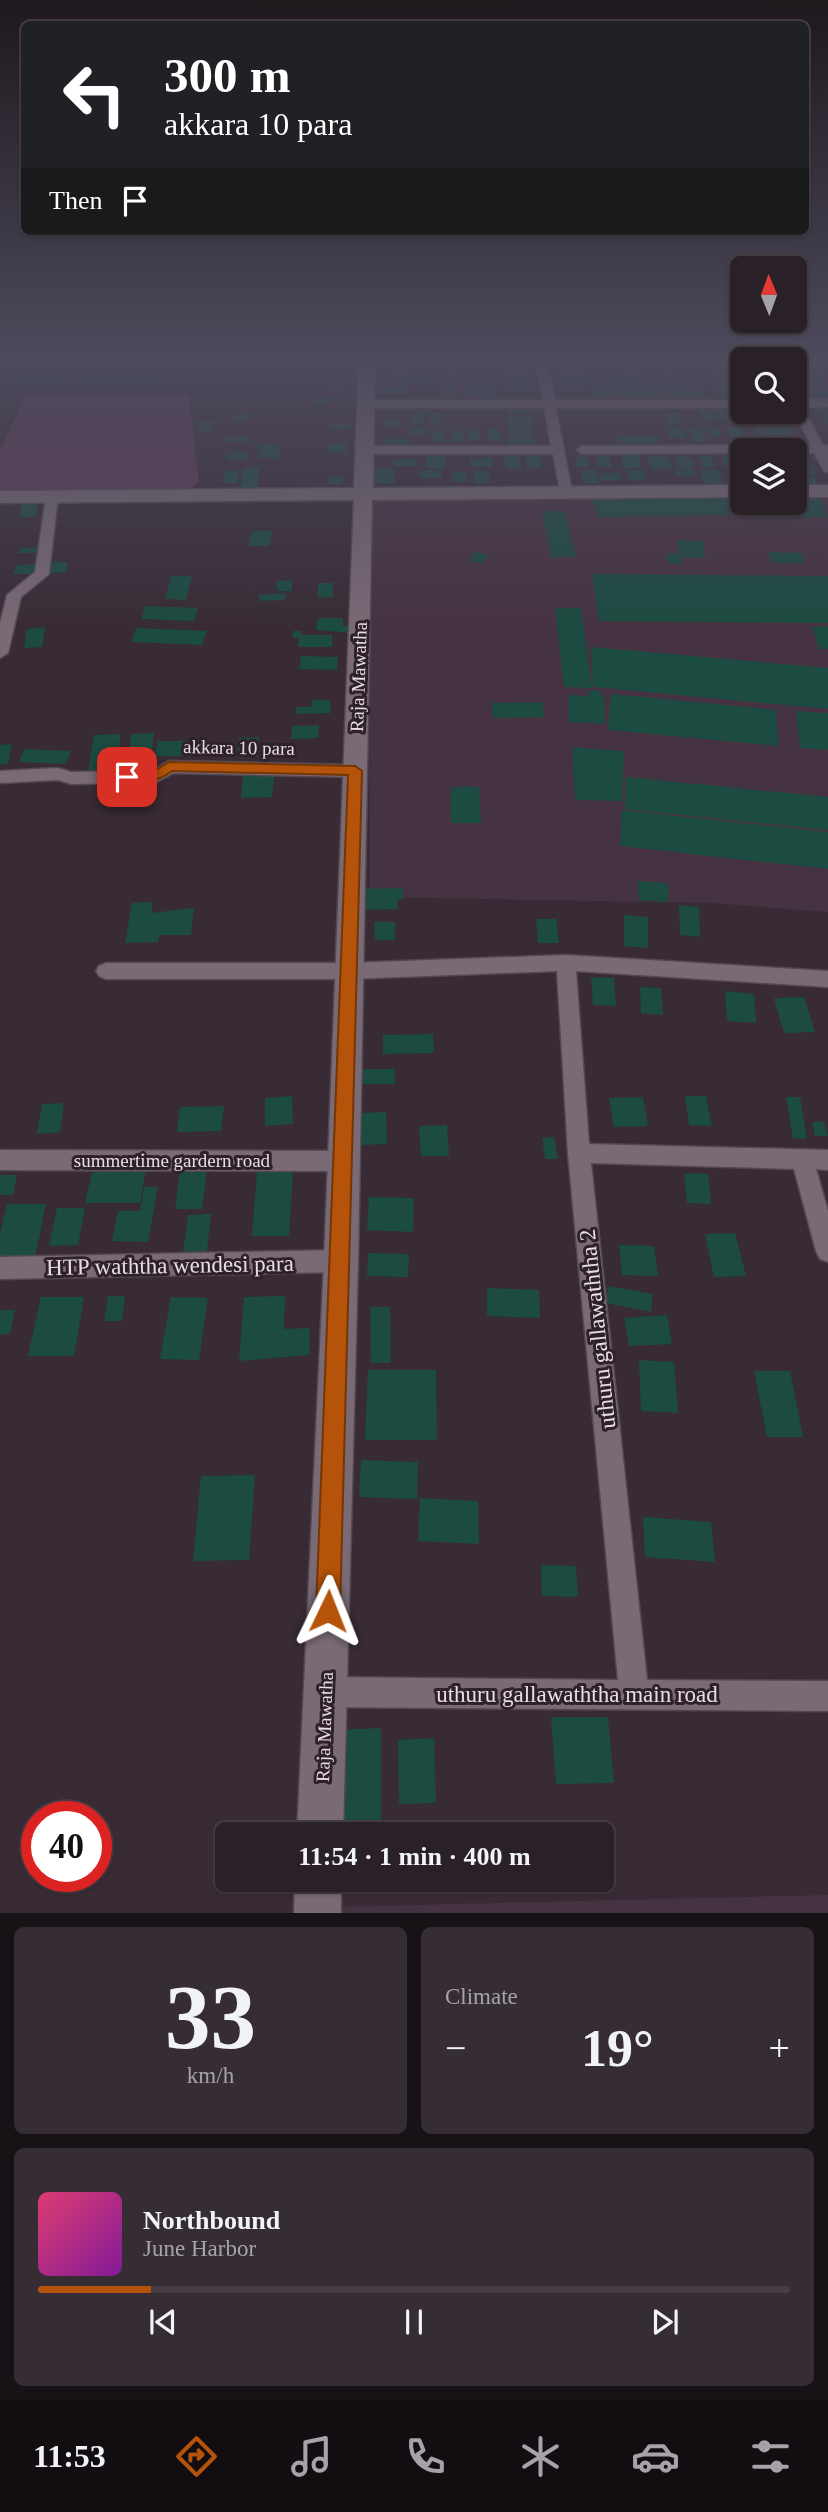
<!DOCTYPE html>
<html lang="en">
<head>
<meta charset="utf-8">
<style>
	body { margin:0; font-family:"Times New Roman",serif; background:#362d34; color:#f1f3f6; height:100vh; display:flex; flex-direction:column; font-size:26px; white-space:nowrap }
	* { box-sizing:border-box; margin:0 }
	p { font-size:23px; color:#a5a3a8 }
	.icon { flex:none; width:38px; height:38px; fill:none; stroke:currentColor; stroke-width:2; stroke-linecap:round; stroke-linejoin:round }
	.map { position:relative; height:1913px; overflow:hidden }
	.details { display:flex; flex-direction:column; gap:14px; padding:14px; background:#171216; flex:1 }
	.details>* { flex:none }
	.guide { position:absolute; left:21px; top:21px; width:788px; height:214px; border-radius:10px; box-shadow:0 2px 5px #0004,0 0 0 2px #463e45; background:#202124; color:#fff; overflow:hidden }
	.needle { width:46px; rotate:359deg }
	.fabs { position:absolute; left:730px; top:256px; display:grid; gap:14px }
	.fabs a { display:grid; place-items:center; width:77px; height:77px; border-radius:10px; background:#2a2028; box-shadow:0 2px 5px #0004,0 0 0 2px #463e45; font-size:35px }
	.speed { position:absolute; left:21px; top:1801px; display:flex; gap:14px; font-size:35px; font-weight:700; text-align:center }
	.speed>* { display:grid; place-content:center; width:91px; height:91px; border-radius:50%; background:#2a2028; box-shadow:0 2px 5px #0004,0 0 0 2px #463e45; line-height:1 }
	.speed .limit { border:10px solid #d22; background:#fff; color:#111 }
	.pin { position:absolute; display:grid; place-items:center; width:60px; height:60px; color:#fff; margin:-30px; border-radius:14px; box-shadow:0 4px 10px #0006 }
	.me { position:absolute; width:77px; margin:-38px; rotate:2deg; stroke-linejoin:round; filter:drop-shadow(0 0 5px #0008) }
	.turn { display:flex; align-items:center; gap:24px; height:147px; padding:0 28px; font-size:32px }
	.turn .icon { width:91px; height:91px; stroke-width:2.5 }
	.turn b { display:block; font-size:49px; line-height:60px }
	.then { display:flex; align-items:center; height:66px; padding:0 28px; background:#0003; gap:14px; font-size:26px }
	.big { font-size:52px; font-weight:600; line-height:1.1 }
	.details .tile { flex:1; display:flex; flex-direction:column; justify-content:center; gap:10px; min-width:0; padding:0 24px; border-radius:10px; background:#362d34 }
	.details .dial { align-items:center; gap:0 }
	.dial b { font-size:91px; line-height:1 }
	.song { display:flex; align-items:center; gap:21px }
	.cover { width:84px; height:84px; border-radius:10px; background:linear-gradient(135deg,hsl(340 70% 55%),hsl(290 70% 35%)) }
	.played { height:7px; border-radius:4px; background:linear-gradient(90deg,#b45309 15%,#463e45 15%) }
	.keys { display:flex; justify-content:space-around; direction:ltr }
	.heat { display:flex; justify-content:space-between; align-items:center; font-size:38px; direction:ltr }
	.details .tiles { flex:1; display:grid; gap:14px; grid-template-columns:1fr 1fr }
	.tile:last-child { grid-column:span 2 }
	.trip { position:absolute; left:215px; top:1822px; width:399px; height:70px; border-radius:10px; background:#2a2028; box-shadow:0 2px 5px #0004,0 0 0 2px #463e45; font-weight:600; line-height:70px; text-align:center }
	.menu { display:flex; height:112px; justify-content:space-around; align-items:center; background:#110d10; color:#a5a3a8 }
	.menu .icon { width:49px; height:49px }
	.menu .selected { color:#b45309 }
	.menu b { font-size:32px; color:#f1f3f6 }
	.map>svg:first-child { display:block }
	.built { fill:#463341 }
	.green { fill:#5e3955 }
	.building { fill:#1c4b41 }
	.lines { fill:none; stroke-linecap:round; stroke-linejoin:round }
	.street-casing { stroke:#534850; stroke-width:3 }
	.secondary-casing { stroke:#534850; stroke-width:3 }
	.street { fill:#796a75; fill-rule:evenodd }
	.secondary { fill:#796a75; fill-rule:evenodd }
	.route { fill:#b45309; stroke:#753606; stroke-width:2 }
	.labels { text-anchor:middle; stroke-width:6; stroke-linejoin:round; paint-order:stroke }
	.street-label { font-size:19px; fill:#e7dee4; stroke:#2e212b }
	.near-street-label { font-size:23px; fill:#e7dee4; stroke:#2e212b }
</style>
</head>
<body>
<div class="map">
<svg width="828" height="1914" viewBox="0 0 828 1914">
	<rect width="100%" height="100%" fill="#382b35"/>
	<path class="built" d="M368 496H742V502H794L795 496H828V912L711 903 370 897Z
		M828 1895V1914H335V1907Z"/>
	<path class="green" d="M25 396H189L199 483 186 490 0 492V451Z"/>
	<path class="building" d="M262 360H278L274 367 259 366Z
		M325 360H339L338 369H324Z
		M576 366H584L586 374H559L558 368Z
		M729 366H742V382H736Z
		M808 367H819L828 390H808L805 384 813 383 806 376 812 374Z
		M380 368 408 369V375H385L386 372H380Z
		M444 369H456L457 381H445Z
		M501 369H525L526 375H501Z
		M658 370 674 373 676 381H664Z
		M707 370H723L728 381H712Z
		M623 371H639L642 383H626Z
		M327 372H350V379H345L346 386H327Z
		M590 372H602L605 383H589L587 375Z
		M605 372H621L624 383H608Z
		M412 373H423L424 384H412Z
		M426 373H440V384H427Z
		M558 375H584L587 383H560Z
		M506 376H531L532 382H507Z
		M411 377V385H387V378Z
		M10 378H72L70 384 7 383Z
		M75 378 175 379 173 385 73 384Z
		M222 378 221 384H192L193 379Z
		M510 384H530L531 391H510Z
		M444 385H458V397L444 396Z
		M465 385H478L479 397H466Z
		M565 385H583L585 391H566Z
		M590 385H606L609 397 593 398Z
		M610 385H626L629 397H613Z
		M628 385H643L647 397H631Z
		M645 385H661L664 397H648Z
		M665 385H681L685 397H669Z
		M714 385H730L735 397H719Z
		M401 386H409V391H402V394L374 393V389Z
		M481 386H495V399H482Z
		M684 390H700L702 397H687Z
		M807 392H828V400H811Z
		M315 396H330L329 405H313Z
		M816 408H828V424H825Z
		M418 409 430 410 421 425 409 423Z
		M508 410H530V415H508Z
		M699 410H714L719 421 703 422Z
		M718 410H733L737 422H722Z
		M758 411H786L788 416H760Z
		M431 412 443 413 441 423H428Z
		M678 412 682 424H669L665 413Z
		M737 412H752L757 424H742Z
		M234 413H249L247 422H232Z
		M505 416H533L534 423H506Z
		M759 418H788L791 425H762Z
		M385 419H401V427H385Z
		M200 421H215L213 431H198Z
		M329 424H351L350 430H328Z
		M531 424 533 437H510L507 425Z
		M700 427 706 442H694L688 428Z
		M727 427H740L746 440H732Z
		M755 427H762L769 446H762Z
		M410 428H428V434L411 435Z
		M488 428H497V431H501L502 441H489Z
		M666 428H683L687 438H670Z
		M707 428H719L723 437H710Z
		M765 428H787L790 435H769Z
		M466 430H479L480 440 467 441Z
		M432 431H445V442H432Z
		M450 431H463L464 442H451Z
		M657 436 659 443H620L618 437Z
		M226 437H251L250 442H225Z
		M769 437H793L796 443H772Z
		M507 438H534L536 445H508Z
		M382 439H410V447H382Z
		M328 443H347L346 453H327Z
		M259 444H277V451H258Z
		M280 451 279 458 258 459V452Z
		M247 452V459L227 460V453Z
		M794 453H807L811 460 794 461Z
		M426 455H445V469L426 468Z
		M621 455H638L641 468H623Z
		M647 455 669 457 673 468 651 469Z
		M504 456H519L521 469H506Z
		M525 456H540L542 468H527Z
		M596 456H609L612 467H598Z
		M699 456H712L715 467H702Z
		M722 456H731L733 463H742V468H726Z
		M575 457H587L589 467H576Z
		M675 457H688L696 466H691L693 469H679Z
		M470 458H492L493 467H470Z
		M393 459H417L416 466H393Z
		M795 465H811L816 474H800Z
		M244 467H260L257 490H240Z
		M370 468H394V484H370Z
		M419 470H441L442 478H419Z
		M581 470H596L598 483H583Z
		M627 470H643L646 480H629Z
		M694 470 696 476H676L674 471Z
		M700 470H719L723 484H705Z
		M224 471H239L237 483H222Z
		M474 471 489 472 490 483H474Z
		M728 471H742V480H733Z
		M452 472H466L467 482H453Z
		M599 473H620L622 480H600Z
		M328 476H343L342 484H328Z
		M794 476H814L817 485H794Z
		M819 494 828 517 759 518 753 502H794V495Z
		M734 495 742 515 597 517 592 496Z
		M37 503V516L20 518 21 504Z
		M542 511H565L576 557H551Z
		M252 531H273L269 546H248Z
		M677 540 703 541 705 558 681 557 682 564 668 563 667 553 679 554Z
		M39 547 37 553H18L20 548Z
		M474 552 488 554 483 564 470 561Z
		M769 552 802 553 804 563 771 562Z
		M52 562H68L66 572 50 573Z
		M37 564 34 574H13L16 565Z
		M592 574 828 576V623L599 621Z
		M171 576H192L186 600 165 599Z
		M292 580V591H277L276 581Z
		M318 583H333V597L318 598Z
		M285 593V600L259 601V595Z
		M146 606 198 608 194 621 141 619Z
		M555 608H581L592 688 564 687Z
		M318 618H343V626H353L352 633 316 630Z
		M812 626 828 627V649H819Z
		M45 627 42 647 24 648 27 629Z
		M136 628 207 631 202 645 131 642Z
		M293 631H301V635H332V647H298L299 638H293Z
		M591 647 828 668V709L593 687Z
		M301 656 338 657 337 670 299 669Z
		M589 690 601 691V697H604L605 724 569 722V695L589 696Z
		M611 694 776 710 779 746 608 730Z
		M312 700H330L331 713 296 714V707H311Z
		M542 702 544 717 493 718 492 703Z
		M796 711 828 713V750L800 748Z
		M319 725 318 738 291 739 292 726Z
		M154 733 149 773 126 774 131 734Z
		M121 734 115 771 88 772 94 735Z
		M259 737 258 757H237L239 738Z
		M158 741H204L201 756H155Z
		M12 744 8 764H0V745Z
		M572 747 624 751 622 801 575 800Z
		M24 749 71 751 66 764 19 762Z
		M243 776H274L272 797 241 798Z
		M626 777 828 797V830L625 809Z
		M451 787H479L481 823H451Z
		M622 810 828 832V869L620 846Z
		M638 881 668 883V902L639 900Z
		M403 888V899H398V909L362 910 357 889Z
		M153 902 151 913 194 908 191 935H159L158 942 125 943 132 903Z
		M679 905 699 907 700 937 680 935Z
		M624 915 648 917V948L624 946Z
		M536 919H556L559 943H538Z
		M374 922H395V940H375Z
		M591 977 614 978 616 1006 593 1005Z
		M640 987 661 988 663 1015 641 1013Z
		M725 991 754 994 756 1023 727 1021Z
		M804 997 815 1032 784 1033 774 998Z
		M433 1034 434 1053 383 1054V1035Z
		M353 1069H395V1084H352Z
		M292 1096 293 1124 265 1126V1098Z
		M685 1096H706L712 1126 689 1125Z
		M643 1097 648 1126 614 1127 609 1098Z
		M786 1097H800L807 1139 793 1138Z
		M64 1103 60 1132 37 1134 42 1104Z
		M224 1106 221 1131 177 1132 180 1107Z
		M386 1112 387 1144 362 1145 361 1113Z
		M812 1122H824L828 1136H815Z
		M447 1125 449 1156H421L419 1126Z
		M554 1137 558 1159H545L542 1138Z
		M93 1168H146L140 1203H85Z
		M180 1169H207L202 1209H175Z
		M293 1171 289 1236H252L257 1172Z
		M684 1173 708 1174 711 1204 687 1203Z
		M0 1175H17L13 1195H0Z
		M144 1187H158L148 1242 112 1241 118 1211H140Z
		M369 1197 414 1198 413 1232 367 1230Z
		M7 1204H46L33 1267H0V1234Z
		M57 1208H85L78 1245 49 1246Z
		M211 1214 206 1260H182L188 1215Z
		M735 1233 746 1276 714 1277 705 1234Z
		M619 1245 654 1246 658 1276 622 1275Z
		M368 1253 409 1254 408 1277 367 1276Z
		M608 1286 653 1294 651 1312 606 1303Z
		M487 1288 539 1290 540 1318 487 1316Z
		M108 1296H125L122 1321H104Z
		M285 1296 284 1329 310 1328 309 1355 239 1361 244 1297Z
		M41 1297H84L74 1356H28Z
		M171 1297 208 1298 199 1360 160 1359Z
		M370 1307H390L391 1363H371Z
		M0 1310H15L10 1334H0Z
		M667 1315 672 1344 629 1346 624 1318Z
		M639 1360 674 1362 678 1413 641 1411Z
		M368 1370H436L437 1440H365Z
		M754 1371H790L803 1437H767Z
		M361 1460 418 1462 417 1499 359 1497Z
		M255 1475 249 1560 193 1561 201 1476Z
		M420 1498 478 1501 479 1544 418 1541Z
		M643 1517 711 1522 715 1562 645 1557Z
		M541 1565 576 1566 578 1597 542 1596Z
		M551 1717H608L614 1783 556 1784Z
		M381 1728V1824L334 1826 335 1730Z
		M434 1738 436 1803 399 1804 398 1740Z"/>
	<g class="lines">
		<g class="street-casing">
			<path id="street" d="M536 360H547L555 400H742V408H556L572 491 566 495 560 491 553 454H365L359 450 365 446H551L544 408H366L360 404 366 400H543L537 368 367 367 361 364 367 361Z
				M564 361 742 362V368L560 366V362Z
				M794 362H828V368H794Z
				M794 397 799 399H828V407H803L823 445H828V472L824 471 814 453H794V450H742V453L582 454 576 450 582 446 811 445 794 411Z
				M52 493 58 497 49 574 21 597 8 653 0 658V623L7 595 35 572 46 497Z
				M169 761 355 765 363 771 355 777 173 773 155 783 71 784 58 780 0 783V771L58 768 71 772 151 771Z
				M566 955 828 971V987L576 971 589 1144 828 1150V1170L816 1169 828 1211V1262L820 1259 816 1251 794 1169 591 1163 647 1680 828 1681V1711L325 1707 315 1702 310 1692 315 1682 325 1677 618 1680 568 1153 557 971 349 979H106L99 976 96 971 99 966 106 963H349Z
				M0 1150 344 1151 352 1154 355 1161 352 1168 344 1171 0 1170Z
				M341 1250 349 1253 353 1261 349 1269 341 1272 0 1279V1257Z"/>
		</g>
		<g class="secondary-casing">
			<path id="secondary" d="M359 360H375L373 488 742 485V497L372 500 358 1261 343 1834H297L324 1261 354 500 0 503V491L354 488Z
				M794 485H828V497H794Z
				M295 1880H341V1914H294Z"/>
		</g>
		<use href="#street" class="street"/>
		<use href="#secondary" class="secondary"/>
	</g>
	<linearGradient id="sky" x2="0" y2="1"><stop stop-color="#1f181d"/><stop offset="0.57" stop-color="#4d4a5c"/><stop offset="1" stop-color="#4d4a5c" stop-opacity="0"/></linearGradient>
	<rect width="828" height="628" fill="url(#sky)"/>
	<path class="route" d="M169 762 355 766 362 771 340 1611 336 1619 328 1623 320 1619 316 1611 348 775 172 771C159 781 133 790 120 777L127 773 152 772Z"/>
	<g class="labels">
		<g class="street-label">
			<text transform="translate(358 677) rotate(-88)" y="7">Raja Mawatha</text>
			<text transform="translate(239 747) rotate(1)" y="7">akkara 10 para</text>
			<text x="172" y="1167">summertime gardern road</text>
			<text transform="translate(324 1727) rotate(-88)" y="7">Raja Mawatha</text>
		</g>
		<g class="near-street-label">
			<text transform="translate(170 1265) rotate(-1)" y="8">HTP waththa wendesi para</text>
			<text transform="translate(597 1329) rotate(-96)" y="8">uthuru gallawaththa 2</text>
			<text x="577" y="1702">uthuru gallawaththa main road</text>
		</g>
	</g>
</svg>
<div class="fabs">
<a><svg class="needle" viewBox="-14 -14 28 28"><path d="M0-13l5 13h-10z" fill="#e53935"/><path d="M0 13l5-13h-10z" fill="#a5a3a8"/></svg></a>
<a><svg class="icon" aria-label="search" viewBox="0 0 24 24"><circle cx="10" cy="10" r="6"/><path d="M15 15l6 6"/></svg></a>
<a><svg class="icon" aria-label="layers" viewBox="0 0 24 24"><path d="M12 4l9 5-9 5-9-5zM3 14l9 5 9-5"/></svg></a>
</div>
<div class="speed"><div class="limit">40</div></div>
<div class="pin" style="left:127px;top:777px;background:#d93025"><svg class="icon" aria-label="arrive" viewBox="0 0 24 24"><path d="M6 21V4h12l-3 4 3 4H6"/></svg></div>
<svg class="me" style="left:328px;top:1611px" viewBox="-20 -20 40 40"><path d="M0-17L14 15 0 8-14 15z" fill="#b45309" stroke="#fff" stroke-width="4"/></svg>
<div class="trip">11:54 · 1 min · 400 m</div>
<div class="guide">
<div class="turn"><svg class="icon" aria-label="left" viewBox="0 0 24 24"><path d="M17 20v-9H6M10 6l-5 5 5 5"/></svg><div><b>300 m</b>akkara 10 para</div></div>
<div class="then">Then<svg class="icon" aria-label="arrive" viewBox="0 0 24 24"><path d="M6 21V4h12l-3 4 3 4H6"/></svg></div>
</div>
</div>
<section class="details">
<div class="tiles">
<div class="tile dial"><b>33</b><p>km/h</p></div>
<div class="tile"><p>Climate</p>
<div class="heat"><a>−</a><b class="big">19°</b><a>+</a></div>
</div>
<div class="tile">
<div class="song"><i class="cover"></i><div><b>Northbound</b><p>June Harbor</p></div></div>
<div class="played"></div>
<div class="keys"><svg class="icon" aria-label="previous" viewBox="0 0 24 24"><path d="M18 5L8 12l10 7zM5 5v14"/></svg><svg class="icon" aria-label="pause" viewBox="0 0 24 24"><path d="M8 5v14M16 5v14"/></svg><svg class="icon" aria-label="next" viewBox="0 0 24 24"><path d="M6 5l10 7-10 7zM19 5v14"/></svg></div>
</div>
</div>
</section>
<nav class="menu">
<b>11:53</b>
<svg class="icon selected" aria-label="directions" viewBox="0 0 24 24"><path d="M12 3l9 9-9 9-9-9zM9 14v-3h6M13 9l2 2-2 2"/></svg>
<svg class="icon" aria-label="music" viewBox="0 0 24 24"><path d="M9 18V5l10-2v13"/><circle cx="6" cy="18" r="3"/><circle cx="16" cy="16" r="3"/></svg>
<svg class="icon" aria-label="phone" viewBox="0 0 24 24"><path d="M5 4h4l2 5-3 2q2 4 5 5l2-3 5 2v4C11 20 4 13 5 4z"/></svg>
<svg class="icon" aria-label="climate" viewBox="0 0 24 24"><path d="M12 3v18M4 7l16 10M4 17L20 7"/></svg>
<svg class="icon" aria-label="car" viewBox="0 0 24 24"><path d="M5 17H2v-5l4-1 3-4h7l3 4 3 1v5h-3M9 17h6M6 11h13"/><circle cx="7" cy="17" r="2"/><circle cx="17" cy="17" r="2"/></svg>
<svg class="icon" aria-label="filters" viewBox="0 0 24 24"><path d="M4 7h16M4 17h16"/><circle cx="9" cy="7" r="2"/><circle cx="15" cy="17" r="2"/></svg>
</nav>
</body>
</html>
